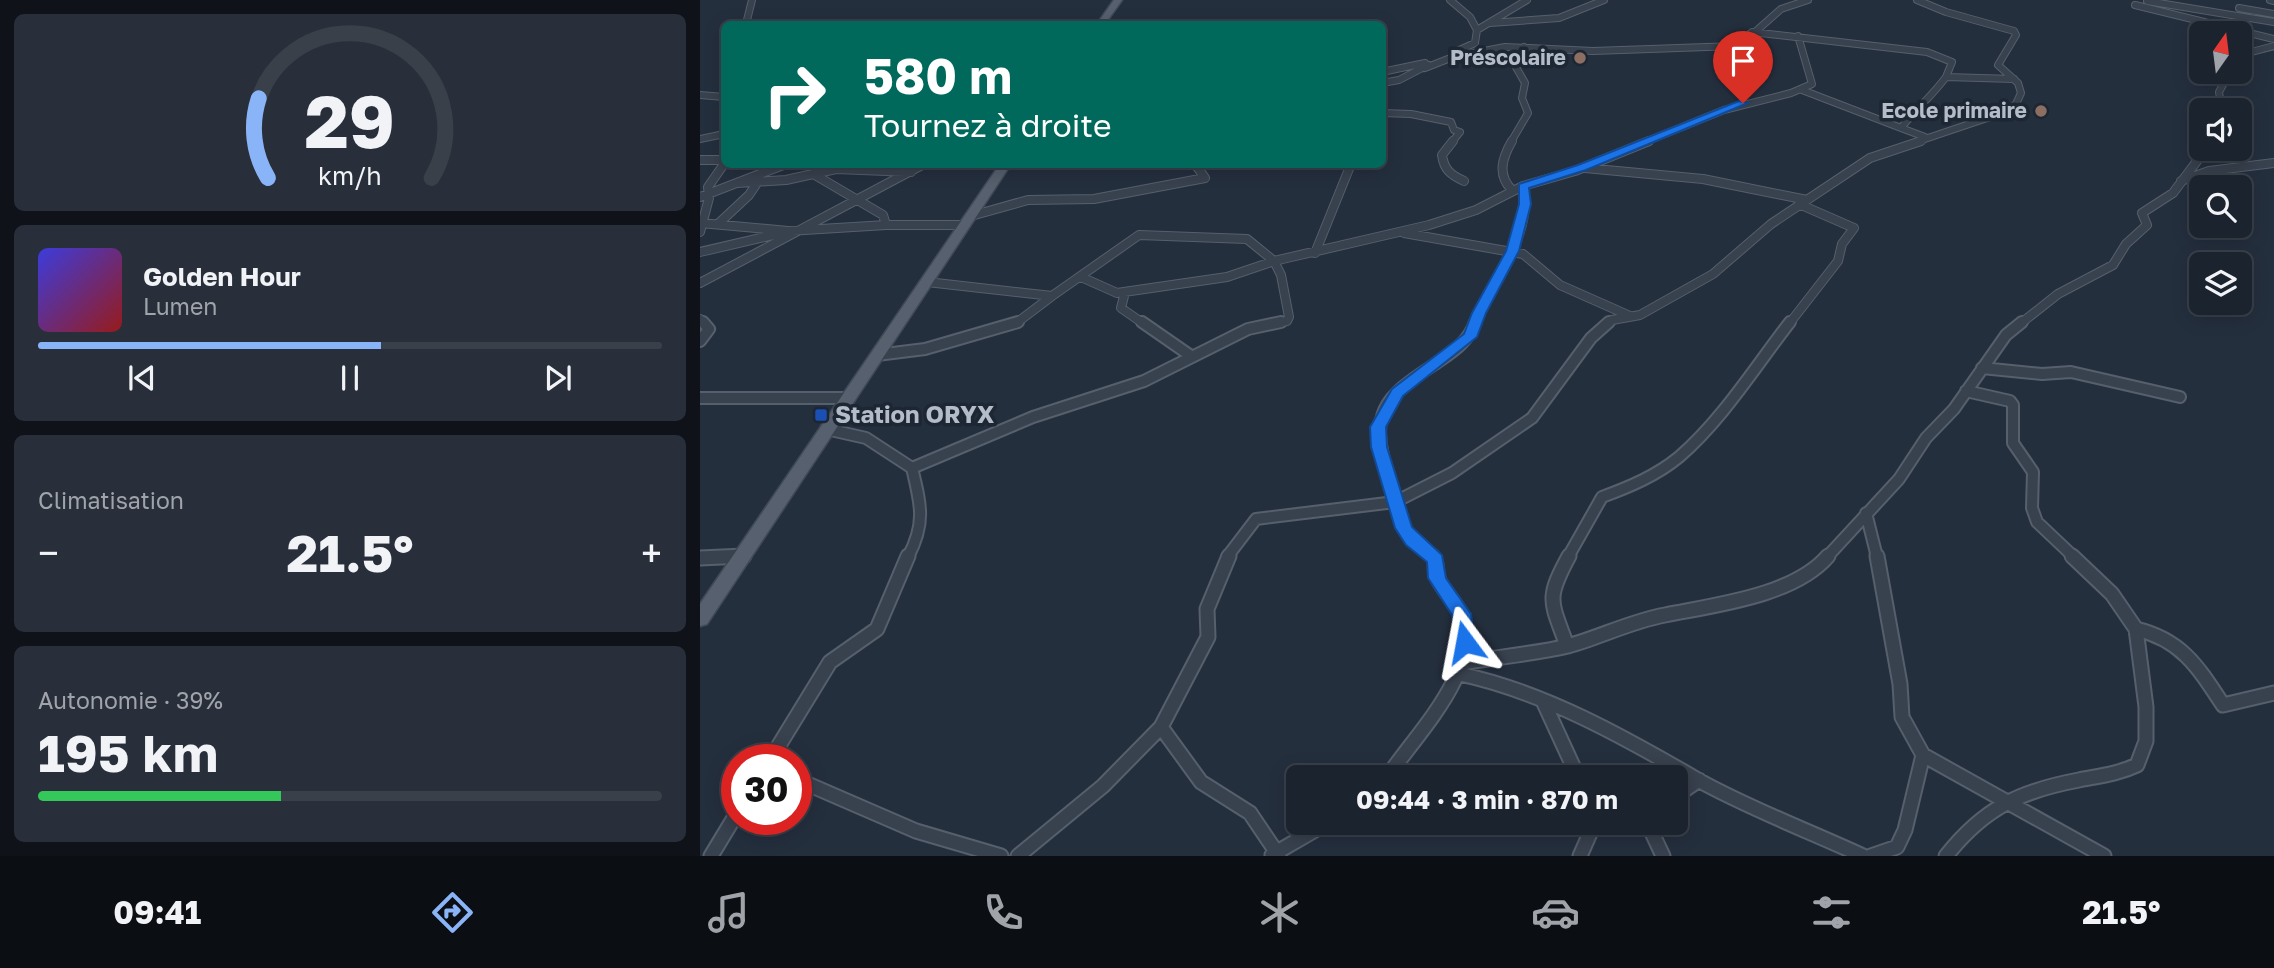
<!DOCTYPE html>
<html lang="fr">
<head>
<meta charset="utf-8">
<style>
	body { margin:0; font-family:"Golos Text",sans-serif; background:#282f3a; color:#f1f3f6; height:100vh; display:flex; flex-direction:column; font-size:26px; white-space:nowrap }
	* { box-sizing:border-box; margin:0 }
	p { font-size:23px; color:#a0a4aa }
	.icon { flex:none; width:38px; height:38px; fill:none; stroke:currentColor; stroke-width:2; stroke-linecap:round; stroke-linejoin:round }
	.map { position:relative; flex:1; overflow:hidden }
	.drawer { display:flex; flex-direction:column; gap:14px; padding:14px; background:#0f1319; width:700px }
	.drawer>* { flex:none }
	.hud { position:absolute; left:21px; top:21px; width:665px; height:147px; border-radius:10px; box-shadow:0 4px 18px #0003,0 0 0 2px #39404a; background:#00695c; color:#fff; overflow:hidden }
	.needle { width:46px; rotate:14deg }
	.fabs { position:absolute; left:1489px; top:21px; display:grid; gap:14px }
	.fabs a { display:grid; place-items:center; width:63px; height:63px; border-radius:10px; background:#1b232e; box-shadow:0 4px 18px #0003,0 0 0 2px #39404a; font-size:35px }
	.speed { position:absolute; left:21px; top:744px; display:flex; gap:14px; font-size:35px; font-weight:700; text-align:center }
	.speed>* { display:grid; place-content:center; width:91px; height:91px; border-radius:50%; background:#1b232e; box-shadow:0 4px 18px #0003,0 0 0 2px #39404a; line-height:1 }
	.speed .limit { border:10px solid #d22; background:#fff; color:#111 }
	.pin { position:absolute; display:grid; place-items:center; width:60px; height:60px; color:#fff; margin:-72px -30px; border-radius:50% 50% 50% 0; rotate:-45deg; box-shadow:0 0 7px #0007 }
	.pin .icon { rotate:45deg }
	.me { position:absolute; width:77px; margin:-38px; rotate:347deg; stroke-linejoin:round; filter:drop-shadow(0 0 5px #0008) }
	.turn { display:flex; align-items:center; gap:24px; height:147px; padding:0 28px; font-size:32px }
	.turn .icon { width:91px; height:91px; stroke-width:2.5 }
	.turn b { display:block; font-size:49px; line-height:60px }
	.big { font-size:52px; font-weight:700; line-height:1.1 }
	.drawer .widget { flex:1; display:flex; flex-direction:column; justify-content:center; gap:10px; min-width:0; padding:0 24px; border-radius:10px; background:#282f3a }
	.drawer .dial { align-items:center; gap:0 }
	.dial svg { height:182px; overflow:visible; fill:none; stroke:#39404a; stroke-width:7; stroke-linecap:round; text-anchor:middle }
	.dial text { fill:#f1f3f6; stroke:none }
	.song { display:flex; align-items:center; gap:21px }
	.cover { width:84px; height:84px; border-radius:10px; background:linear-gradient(135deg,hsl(240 70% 55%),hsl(0 70% 35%)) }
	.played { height:7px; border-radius:4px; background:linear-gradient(90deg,#8ab4f8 55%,#39404a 55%) }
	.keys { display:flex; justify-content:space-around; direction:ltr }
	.heat { display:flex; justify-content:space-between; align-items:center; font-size:38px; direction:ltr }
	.charge { height:10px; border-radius:5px; background:linear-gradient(90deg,#34c759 39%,#39404a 0) }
	.trip { position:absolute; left:586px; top:765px; width:402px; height:70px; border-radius:10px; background:#1b232e; box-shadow:0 4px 18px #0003,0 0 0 2px #39404a; font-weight:700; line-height:70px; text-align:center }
	.dock { display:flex; height:112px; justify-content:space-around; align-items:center; background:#0b0e12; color:#a0a4aa }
	.dock .icon { width:49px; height:49px }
	.dock .current { color:#8ab4f8 }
	.dock b { font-size:32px; color:#f1f3f6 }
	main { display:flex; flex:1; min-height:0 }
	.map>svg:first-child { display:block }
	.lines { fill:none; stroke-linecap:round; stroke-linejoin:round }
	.street-far3-casing { stroke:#565f6c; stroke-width:8 }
	.street-far2-casing { stroke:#565f6c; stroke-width:10 }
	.street-far1-casing { stroke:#565f6c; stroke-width:14 }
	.street-casing { stroke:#565f6c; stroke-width:17 }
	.primary-casing { stroke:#414a57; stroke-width:3 }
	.street-far3 { stroke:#38414e; stroke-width:6 }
	.street-far2 { stroke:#38414e; stroke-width:8 }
	.street-far1 { stroke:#38414e; stroke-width:10 }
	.street { stroke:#38414e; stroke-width:13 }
	.primary { fill:#56606e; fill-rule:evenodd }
	.route { fill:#1a73e8; stroke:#114b97; stroke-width:2 }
	.education-dot { fill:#8d6e63; stroke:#1d2633; stroke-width:2.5 }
	.transit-dot { fill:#1a4fb4; stroke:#1d2633; stroke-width:2.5 }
	.labels { text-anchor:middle; stroke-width:7; stroke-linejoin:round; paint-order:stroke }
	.far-poi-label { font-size:21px; font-weight:bold; fill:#b4bcc9; stroke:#1d2633; text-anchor:end }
	.poi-label { font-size:24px; font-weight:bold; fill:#b4bcc9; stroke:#1d2633; text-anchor:start }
</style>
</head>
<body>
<main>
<section class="drawer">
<div class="widget dial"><svg viewBox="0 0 100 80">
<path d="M14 69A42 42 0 1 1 86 69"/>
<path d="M14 69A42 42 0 0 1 10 34" stroke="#8ab4f8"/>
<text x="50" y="56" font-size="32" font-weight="700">29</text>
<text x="50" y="72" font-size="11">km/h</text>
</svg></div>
<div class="widget">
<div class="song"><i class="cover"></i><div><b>Golden Hour</b><p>Lumen</p></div></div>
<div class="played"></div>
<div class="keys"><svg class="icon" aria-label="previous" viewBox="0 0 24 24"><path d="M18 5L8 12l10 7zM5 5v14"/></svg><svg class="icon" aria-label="pause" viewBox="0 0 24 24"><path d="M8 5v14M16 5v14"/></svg><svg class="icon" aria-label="next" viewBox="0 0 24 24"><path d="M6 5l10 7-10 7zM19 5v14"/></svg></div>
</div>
<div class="widget"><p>Climatisation</p>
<div class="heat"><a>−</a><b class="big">21.5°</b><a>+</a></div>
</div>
<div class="widget"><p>Autonomie · 39%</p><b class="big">195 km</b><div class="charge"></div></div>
</section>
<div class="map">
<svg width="1574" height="856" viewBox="0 0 1574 856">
	<rect width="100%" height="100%" fill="#242f3e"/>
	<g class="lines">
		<g class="street-far3-casing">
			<path id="street-far3" d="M750 0 770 17 777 30
				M1570 0 1574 1
				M1447 1 1574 22
				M1435 5 1574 39
				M1539 8 1574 14
				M790 23 859 18 904 0
				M46 24 52 0
				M1055 32 1081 9 1108 0
				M755 52 775 43 777 30 827 0
				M1540 55 1574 46
				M725 68 753 57 805 47 893 51 1035 46 1052 32 1227 52 1252 62 1246 77 1314 79
				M682 72 725 63
				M682 83 699 80 728 65
				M1102 90 1201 128
				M0 95 24 97
				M1522 110 1519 92 1530 72
				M682 113 711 114 751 122 754 130 760 132 752 142
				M1225 137 1201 128C1215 110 1232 96 1246 77
				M0 139 24 134
				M811 142 828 113 822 98 825 83 812 60 824 47
				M945 142 1024 110 1091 93 1112 84 1098 36
				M1216 142 1305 112 1316 104 1321 93 1318 83 1298 65 1316 35 1314 31 1246 12 1217 0"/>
		</g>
		<g class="street-far2-casing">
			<path id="street-far2" d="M753 141 742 155C744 170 751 175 764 181
				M812 141C802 158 797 175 812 190
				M0 160H24
				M885 168 1003 179 1107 200
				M115 175 183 215 186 225
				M1481 181 1509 171 1574 163
				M37 183 86 180 136 169 211 172
				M0 197 86 164
				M271 216 328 200 394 199 505 178 495 164
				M0 223 88 231 186 225H265
				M18 224 49 195 59 180
				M0 232 9 198 8 187 24 164
				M704 233 823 254 860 285 930 316
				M0 252 82 233
				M615 253 651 164
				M381 277 417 293 527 277 574 261 729 225 776 210 823 186
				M227 282 352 296 439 235 547 239 574 261 581 275 589 317 587 321 572 324
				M0 283 224 164
				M425 292 421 308 444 324
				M0 319 5 324
				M315 324 352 296
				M775 324C791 278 834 238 823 186L875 171 949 141
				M907 324 912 320 940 315 1013 274 1071 224 1170 158 1221 141
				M1089 324 1138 261 1142 244 1154 228 1099 204
				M1320 324 1358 294 1413 265 1426 244 1447 225 1442 213 1473 193 1506 149"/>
		</g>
		<g class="street-far1-casing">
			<path id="street-far1" d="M442 322 491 356
				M0 341 9 329 3 322
				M177 355 225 349 318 322
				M1282 368 1342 374 1371 372 1480 397
				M1266 391 1310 401 1313 405V443L1333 472 1332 508 1337 522 1374 557
				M0 398H148
				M126 429 166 438 212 468C221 505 226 523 208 557
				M212 468 333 417 444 381 548 329 581 322
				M1166 513 1177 557
				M15 557 44 556
				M527 557 556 519 695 502 752 473 832 418 891 338 909 322
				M734 557 711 539 704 528C697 511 693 493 688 475 670 413 681 399 735 364 752 352 768 343 775 322
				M868 557 902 497C929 487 956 476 979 457 1022 420 1055 367 1090 322
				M1127 557 1199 479 1226 438 1254 409 1306 335 1322 322"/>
		</g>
		<g class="street-casing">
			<path id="street" d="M0 558 44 556
				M1436 629C1482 640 1498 667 1523 705L1574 693
				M867 646C851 601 845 600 869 556
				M762 663C797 657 834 654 868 646 900 637 932 621 965 615 1014 605 1094 596 1128 556
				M760 674C844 692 924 737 998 780 1050 809 1109 831 1163 856
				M844 703 878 777
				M461 727 501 782 550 813 579 856
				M1223 755 1404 856
				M70 760 130 662 177 629 208 556
				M693 769 711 777
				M681 777 693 769C721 729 785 664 760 612 754 601 745 592 739 581 734 572 739 563 732 556
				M96 779 216 831 301 856
				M976 796 999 780
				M947 822 963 856
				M572 855 629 822
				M11 856 37 813
				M318 856 403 786 461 727 508 637 507 609 529 556
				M880 856 895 822
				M1171 856 1197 847 1205 830 1223 755 1202 717 1200 684 1177 556
				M1246 856C1284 808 1320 791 1379 780 1399 776 1418 774 1437 765L1446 741V707L1436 629 1412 594 1372 556"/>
		</g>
		<g class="primary-casing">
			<path id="primary" d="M414 0H422L405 24H397Z
				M300 164H311L7 624 0 626V604Z"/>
		</g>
		<use href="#street-far3" class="street-far3"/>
		<use href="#street-far2" class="street-far2"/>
		<use href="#street-far1" class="street-far1"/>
		<use href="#street" class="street"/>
		<use href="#primary" class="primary"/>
	</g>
	<path class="route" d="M1039 101 1048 103 886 170 829 188 831 204 819 251 786 313 777 337 703 396 686 427 687 447 712 527 742 555 746 578 771 614 775 642 772 647H758L752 615 728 578 727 562 706 545 695 528 671 447 670 427 692 389 764 334 772 313 806 251 819 204V184L878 165Z"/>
	<g class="education-dot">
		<circle cx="880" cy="58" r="7"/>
		<circle cx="1341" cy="111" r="7"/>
	</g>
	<rect class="transit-dot" x="114" y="408" width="14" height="14" rx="3.5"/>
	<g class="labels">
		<g class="far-poi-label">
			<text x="866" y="65">Préscolaire</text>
			<text x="1327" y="118">Ecole primaire</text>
		</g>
		<g class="poi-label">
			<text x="135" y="423">Station ORYX</text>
		</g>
	</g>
</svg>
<div class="fabs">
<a><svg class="needle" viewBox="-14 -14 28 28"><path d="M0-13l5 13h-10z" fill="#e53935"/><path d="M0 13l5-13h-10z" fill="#a0a4aa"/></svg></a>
<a><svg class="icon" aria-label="sound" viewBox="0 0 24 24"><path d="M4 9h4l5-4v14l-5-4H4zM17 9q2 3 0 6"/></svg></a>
<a><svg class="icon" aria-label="search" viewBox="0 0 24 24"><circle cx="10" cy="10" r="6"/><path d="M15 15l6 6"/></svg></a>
<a><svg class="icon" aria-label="layers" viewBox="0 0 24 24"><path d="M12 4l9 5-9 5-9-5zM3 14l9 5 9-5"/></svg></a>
</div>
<div class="speed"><div class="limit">30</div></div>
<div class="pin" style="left:1043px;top:103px;background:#d93025"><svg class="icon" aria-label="arrive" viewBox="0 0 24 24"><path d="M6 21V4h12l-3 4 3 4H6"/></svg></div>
<svg class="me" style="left:765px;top:642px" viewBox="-20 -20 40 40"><path d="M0-17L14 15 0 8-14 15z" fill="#1a73e8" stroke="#fff" stroke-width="4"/></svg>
<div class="trip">09:44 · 3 min · 870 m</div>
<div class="hud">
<div class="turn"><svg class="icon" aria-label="right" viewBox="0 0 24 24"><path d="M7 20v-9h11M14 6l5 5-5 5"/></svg><div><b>580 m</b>Tournez à droite</div></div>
</div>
</div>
</main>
<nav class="dock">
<b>09:41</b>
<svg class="icon current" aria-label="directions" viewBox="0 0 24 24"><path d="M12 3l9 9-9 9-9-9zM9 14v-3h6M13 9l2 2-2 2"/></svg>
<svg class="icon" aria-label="music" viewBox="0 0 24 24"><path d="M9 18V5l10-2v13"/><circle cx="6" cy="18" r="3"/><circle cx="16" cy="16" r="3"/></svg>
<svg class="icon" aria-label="phone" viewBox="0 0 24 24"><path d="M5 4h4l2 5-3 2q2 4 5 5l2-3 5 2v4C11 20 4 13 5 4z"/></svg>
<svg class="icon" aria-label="climate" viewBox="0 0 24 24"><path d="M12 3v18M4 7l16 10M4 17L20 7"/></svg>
<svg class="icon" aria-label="car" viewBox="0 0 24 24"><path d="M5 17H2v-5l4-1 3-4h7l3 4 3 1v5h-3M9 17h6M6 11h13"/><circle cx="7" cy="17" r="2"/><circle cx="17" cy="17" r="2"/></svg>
<svg class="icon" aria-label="filters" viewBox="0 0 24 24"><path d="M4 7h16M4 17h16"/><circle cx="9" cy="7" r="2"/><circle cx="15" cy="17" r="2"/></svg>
<b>21.5°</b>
</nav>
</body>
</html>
